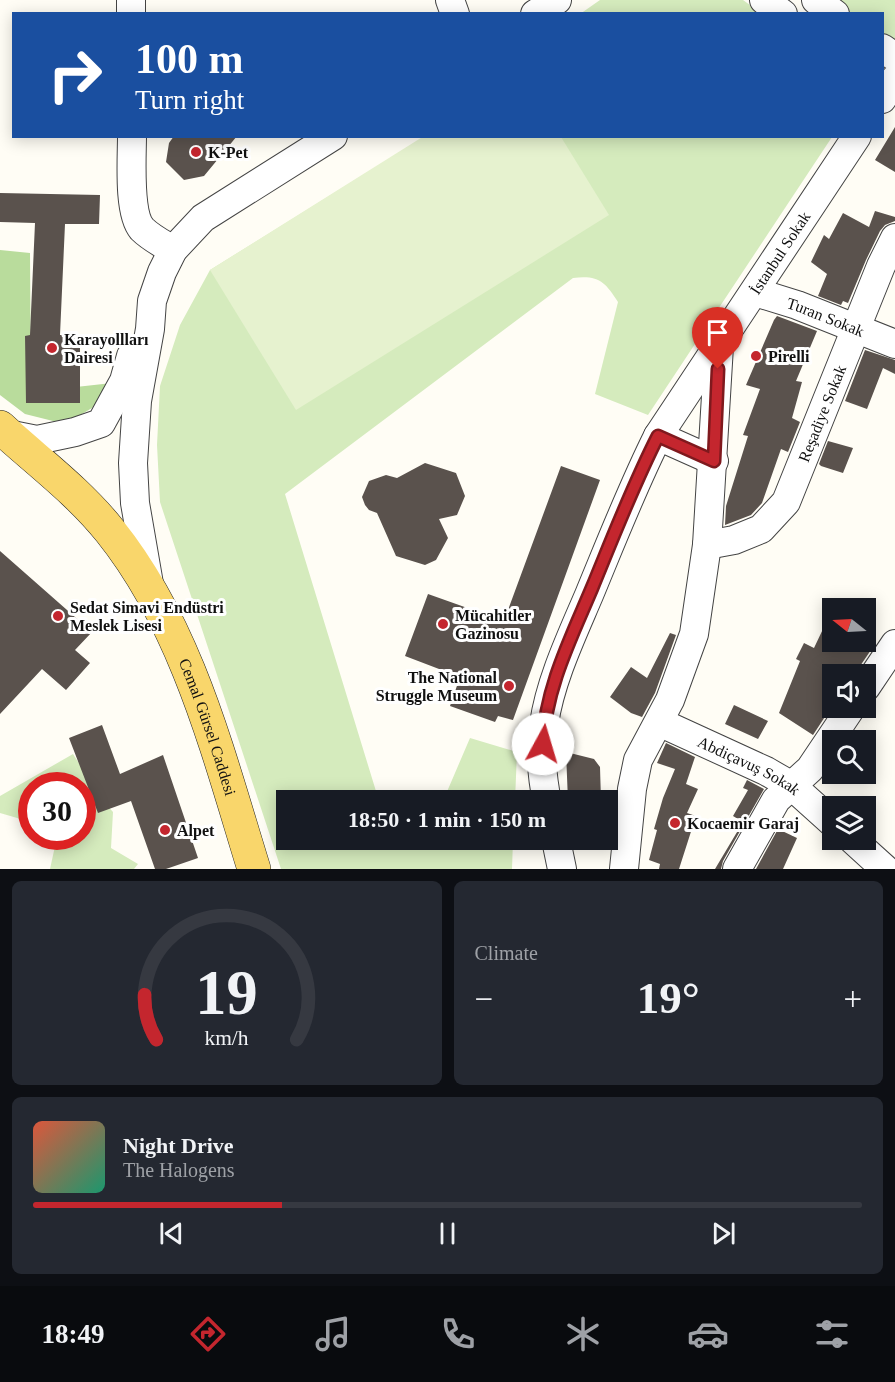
<!DOCTYPE html>
<html lang="en">
<head>
<meta charset="utf-8">
<style>
	body { margin:0; font-family:Georgia,serif; background:#242831; color:#f1f3f6; height:100vh; display:flex; flex-direction:column; font-size:22px; white-space:nowrap }
	* { box-sizing:border-box; margin:0 }
	p { font-size:20px; color:#9ea1a6 }
	.icon { flex:none; width:33px; height:33px; fill:none; stroke:currentColor; stroke-width:2; stroke-linecap:round; stroke-linejoin:round }
	.map { position:relative; height:869px; overflow:hidden }
	.side { display:flex; flex-direction:column; gap:12px; padding:12px; background:#0d0f14; flex:1 }
	.side>* { flex:none }
	.guide { position:absolute; left:12px; top:12px; width:872px; height:126px; border-radius:0px; box-shadow:0 3px 15px #0003; background:#1a4fa0; color:#fff; overflow:hidden }
	.needle { width:39px; rotate:288deg }
	.controls { position:absolute; left:822px; top:598px; display:grid; gap:12px }
	.controls a { display:grid; place-items:center; width:54px; height:54px; border-radius:0px; background:#171b24; box-shadow:0 3px 15px #0003; font-size:30px }
	.speed { position:absolute; left:18px; top:772px; display:flex; gap:12px; font-size:30px; font-weight:700; text-align:center }
	.speed>* { display:grid; place-content:center; width:78px; height:78px; border-radius:50%; background:#171b24; box-shadow:0 3px 15px #0003; line-height:1 }
	.speed .limit { border:9px solid #d22; background:#fff; color:#111 }
	.pin { position:absolute; display:grid; place-items:center; width:51px; height:51px; color:#fff; margin:-62px -26px; border-radius:50% 50% 50% 0; rotate:-45deg; box-shadow:0 0 6px #0007 }
	.pin .icon { rotate:45deg }
	.me { position:absolute; width:66px; margin:-33px; rotate:6deg; stroke-linejoin:round; filter:drop-shadow(0 0 4px #0008) }
	.turn { display:flex; align-items:center; gap:21px; height:126px; padding:0 24px; font-size:27px }
	.turn .icon { width:78px; height:78px; stroke-width:2.5 }
	.turn b { display:block; font-size:42px; line-height:51px }
	.big { font-size:45px; font-weight:800; line-height:1.1 }
	.side .card { flex:1; display:flex; flex-direction:column; justify-content:center; gap:9px; min-width:0; padding:0 21px; border-radius:9px; background:#242831 }
	.side .dial { align-items:center; gap:0 }
	.dial svg { height:156px; overflow:visible; fill:none; stroke:#363941; stroke-width:7; stroke-linecap:round; text-anchor:middle }
	.dial text { fill:#f1f3f6; stroke:none }
	.song { display:flex; align-items:center; gap:18px }
	.cover { width:72px; height:72px; border-radius:9px; background:linear-gradient(135deg,hsl(10 70% 55%),hsl(160 70% 35%)) }
	.played { height:6px; border-radius:3px; background:linear-gradient(90deg,#c4262e 30%,#363941 30%) }
	.keys { display:flex; justify-content:space-around; direction:ltr }
	.heat { display:flex; justify-content:space-between; align-items:center; font-size:33px; direction:ltr }
	.side .tiles { flex:1; display:grid; gap:12px; grid-template-columns:1fr 1fr }
	.card:last-child { grid-column:span 2 }
	.trip { position:absolute; left:276px; top:790px; width:342px; height:60px; border-radius:0px; background:#171b24; box-shadow:0 3px 15px #0003; font-weight:800; line-height:60px; text-align:center }
	.tabs { display:flex; height:96px; justify-content:space-around; align-items:center; background:#090b0e; color:#9ea1a6 }
	.tabs .icon { width:42px; height:42px }
	.tabs .on { color:#c4262e }
	.tabs b { font-size:27px; color:#f1f3f6 }
	.map>svg:first-child { display:block }
	.green { fill:#d5ebbd }
	.forest { fill:#b9dc9c }
	.pitch { fill:#e6f2cf }
	.building { fill:#5a524d }
	.lines { fill:none; stroke-linecap:round; stroke-linejoin:round }
	.minor-casing { stroke:#444; stroke-width:30 }
	.major-casing { stroke:#222; stroke-width:34 }
	.minor { stroke:#fff; stroke-width:28 }
	.major { stroke:#f9d66b; stroke-width:33 }
	.route-casing { stroke:#7f191e; stroke-width:15 }
	.route { stroke:#c4262e; stroke-width:10 }
	.poi-dot { fill:#c4262e; stroke:#fff; stroke-width:2 }
	.labels { text-anchor:middle; stroke-width:6; stroke-linejoin:round; paint-order:stroke }
	.poi-label { font-size:16px; font-weight:bold; fill:#111; stroke:#fff; text-anchor:start }
	.street-label { font-size:16px; fill:#111; stroke:#fff }
</style>
</head>
<body>
<div class="map">
<svg width="895" height="869" viewBox="0 0 895 869">
	<rect width="100%" height="100%" fill="#fffdf5"/>
	<path class="green" d="M600 0H743L761 13 580 14Z
		M828 0H895V40L882 39V14L846 13Z
		M424 137H832L648 415 595 394 618 302C605 282 599 275 573 278L285 494 379 801H286V840H402L410 843 415 840H513L512 869H281L160 502 157 445 160 386 180 325 210 270Z
		M470 738 517 752 515 801H443Z
		M73 754 105 803 113 812 111 848 138 864 134 869H50L57 837H82V786H32L31 822 0 813V796Z"/>
	<path class="forest" d="M0 250 30 253 31 392 112 383 92 408 65 424 25 414 0 395Z"/>
	<path class="pitch" d="M424 136 561 137 609 215 296 410 210 270Z"/>
	<path class="building" d="M895 127V172L875 160Z
		M174 136H237L204 176 184 180 166 162 169 143Z
		M0 193 100 195 99 224H65L60 335H80V403H26L25 336 30 335 35 223 0 222Z
		M875 211 895 217V221L885 225 880 231 866 260 848 303 843 301 841 305 818 296 827 274 811 262 824 235 829 239 843 213 869 227Z
		M777 316 817 331 796 381 802 382 792 418 800 422 788 452 781 449 762 503 751 515 725 525 726 506 748 436 743 435 760 389 746 385 774 320Z
		M865 350 895 360V374L883 368 867 409 845 401Z
		M828 441 853 448 843 473 821 466 819 464Z
		M425 463 456 473 465 496 457 515 439 519 448 538 436 560 425 565 396 556 377 513 369 510 365 505 362 497 369 481 386 475 397 478Z
		M561 466 600 480 513 720 498 716 495 722 450 706 460 677 405 656 428 594 504 621Z
		M0 551 92 632 75 650 90 663 66 690 42 669 0 714Z
		M832 610V642H872L875 644 854 675H832V706L813 735 779 713 800 661 796 659 804 643 814 648Z
		M670 633 676 635 655 693 642 717 631 713 610 697 631 667 647 678Z
		M734 705 768 721 758 739 725 724Z
		M102 725 120 774 163 755 198 858 166 869H155L131 801 98 813 69 738Z
		M666 743 695 757 686 784 698 789 687 813 696 816 679 869H659L660 864 649 860 657 830 654 829 663 798 675 769 657 763Z
		M566 752 594 759 600 767 601 801H568Z
		M747 780 764 789 723 861 721 869H715L743 822 733 816 748 790 743 788Z
		M778 829 797 838 783 869H756Z"/>
	<g class="lines">
		<g class="minor-casing">
			<g id="minor">
				<path d="M131 0V14"/>
				<path d="M450 0 455 14"/>
				<path d="M764 0 783 14"/>
				<path d="M816 0 835 14"/>
				<path d="M535 14 557 0"/>
				<path d="M882 48 895 57"/>
				<path d="M882 99 895 79"/>
				<path d="M132 136C132 158 128 213 142 229 151 238 163 244 173 250"/>
				<path id="s1" d="M755 292 797 305 895 344"/>
				<path d="M7 434 37 440 75 432 101 423 124 381 131 356"/>
				<path d="M658 436 714 461"/>
				<path id="s2" d="M707 545 734 540 761 529 786 502 881 266 895 238"/>
				<path d="M149 584 135 503 133 463 137 401 150 329 152 301 162 272 173 250 203 218 333 136"/>
				<path d="M866 687 895 644"/>
				<path id="s3" d="M659 722 766 771 792 786 832 822"/>
				<path id="s4" d="M547 801C542 777 540 748 544 724 550 681 572 635 589 595 611 542 632 488 658 436L857 136"/>
				<path d="M556 840 562 869"/>
				<path d="M853 840 885 869"/>
				<path d="M624 869 632 789 638 760 670 700 694 634 707 545 719 346"/>
				<path d="M737 869 776 800 810 769 851 708"/>
			</g>
		</g>
		<g class="major-casing">
			<g id="major">
				<path id="s5" d="M0 427C37 461 78 491 110 531 187 627 218 753 254 869"/>
			</g>
		</g>
		<use href="#minor" class="minor"/>
		<use href="#major" class="major"/>
	</g>
	<g class="lines">
		<g class="route-casing">
			<path id="route" d="M543 744C545 689 571 638 592 588 613 537 633 485 658 436L714 461 718 369"/>
		</g>
		<use href="#route" class="route"/>
	</g>
	<g class="poi-dot">
		<circle cx="196" cy="152" r="6"/>
		<circle cx="52" cy="348" r="6"/>
		<circle cx="756" cy="356" r="6"/>
		<circle cx="58" cy="616" r="6"/>
		<circle cx="443" cy="624" r="6"/>
		<circle cx="509" cy="686" r="6"/>
		<circle cx="675" cy="823" r="6"/>
		<circle cx="165" cy="830" r="6"/>
	</g>
	<g class="labels">
		<g class="poi-label">
			<text x="208" y="158">K-Pet</text>
			<text x="64" y="345">Karayollları<tspan x="64" dy="18">Dairesi</tspan></text>
			<text x="768" y="362">Pirelli</text>
			<text x="70" y="613">Sedat Simavi Endüstri<tspan x="70" dy="18">Meslek Lisesi</tspan></text>
			<text x="455" y="621">Mücahitler<tspan x="455" dy="18">Gazinosu</tspan></text>
			<text x="497" y="683" text-anchor="end">The National<tspan x="497" dy="18">Struggle Museum</tspan></text>
			<text x="687" y="829">Kocaemir Garaj</text>
			<text x="177" y="836">Alpet</text>
		</g>
		<g class="street-label">
			<text dy="6" stroke="none"><textPath href="#s4" startOffset="608">İstanbul Sokak</textPath></text>
			<text dy="6" stroke="none"><textPath href="#s1" startOffset="75">Turan Sokak</textPath></text>
			<text dy="6" stroke="none"><textPath href="#s2" startOffset="189">Reşadiye Sokak</textPath></text>
			<text dy="6" stroke="none"><textPath href="#s5" startOffset="372">Cemal Gürsel Caddesi</textPath></text>
			<text dy="6" stroke="none"><textPath href="#s3" startOffset="100">Abdiçavuş Sokak</textPath></text>
		</g>
	</g>
</svg>
<div class="controls">
<a><svg class="needle" viewBox="-14 -14 28 28"><path d="M0-13l5 13h-10z" fill="#e53935"/><path d="M0 13l5-13h-10z" fill="#9ea1a6"/></svg></a>
<a><svg class="icon" aria-label="sound" viewBox="0 0 24 24"><path d="M4 9h4l5-4v14l-5-4H4zM17 9q2 3 0 6"/></svg></a>
<a><svg class="icon" aria-label="search" viewBox="0 0 24 24"><circle cx="10" cy="10" r="6"/><path d="M15 15l6 6"/></svg></a>
<a><svg class="icon" aria-label="layers" viewBox="0 0 24 24"><path d="M12 4l9 5-9 5-9-5zM3 14l9 5 9-5"/></svg></a>
</div>
<div class="speed"><div class="limit">30</div></div>
<div class="pin" style="left:718px;top:369px;background:#d93025"><svg class="icon" aria-label="arrive" viewBox="0 0 24 24"><path d="M6 21V4h12l-3 4 3 4H6"/></svg></div>
<svg class="me" style="left:543px;top:744px" viewBox="-20 -20 40 40"><circle r="19" fill="#fff"/><path d="M0-13L10 11 0 6-10 11z" fill="#c4262e"/></svg>
<div class="trip">18:50 · 1 min · 150 m</div>
<div class="guide">
<div class="turn"><svg class="icon" aria-label="right" viewBox="0 0 24 24"><path d="M7 20v-9h11M14 6l5 5-5 5"/></svg><div><b>100 m</b>Turn right</div></div>
</div>
</div>
<section class="side">
<div class="tiles">
<div class="card dial"><svg viewBox="0 0 100 80">
<path d="M14 69A42 42 0 1 1 86 69"/>
<path d="M14 69A42 42 0 0 1 8 46" stroke="#c4262e"/>
<text x="50" y="56" font-size="32" font-weight="700">19</text>
<text x="50" y="72" font-size="11">km/h</text>
</svg></div>
<div class="card"><p>Climate</p>
<div class="heat"><a>−</a><b class="big">19°</b><a>+</a></div>
</div>
<div class="card">
<div class="song"><i class="cover"></i><div><b>Night Drive</b><p>The Halogens</p></div></div>
<div class="played"></div>
<div class="keys"><svg class="icon" aria-label="previous" viewBox="0 0 24 24"><path d="M18 5L8 12l10 7zM5 5v14"/></svg><svg class="icon" aria-label="pause" viewBox="0 0 24 24"><path d="M8 5v14M16 5v14"/></svg><svg class="icon" aria-label="next" viewBox="0 0 24 24"><path d="M6 5l10 7-10 7zM19 5v14"/></svg></div>
</div>
</div>
</section>
<nav class="tabs">
<b>18:49</b>
<svg class="icon on" aria-label="directions" viewBox="0 0 24 24"><path d="M12 3l9 9-9 9-9-9zM9 14v-3h6M13 9l2 2-2 2"/></svg>
<svg class="icon" aria-label="music" viewBox="0 0 24 24"><path d="M9 18V5l10-2v13"/><circle cx="6" cy="18" r="3"/><circle cx="16" cy="16" r="3"/></svg>
<svg class="icon" aria-label="phone" viewBox="0 0 24 24"><path d="M5 4h4l2 5-3 2q2 4 5 5l2-3 5 2v4C11 20 4 13 5 4z"/></svg>
<svg class="icon" aria-label="climate" viewBox="0 0 24 24"><path d="M12 3v18M4 7l16 10M4 17L20 7"/></svg>
<svg class="icon" aria-label="car" viewBox="0 0 24 24"><path d="M5 17H2v-5l4-1 3-4h7l3 4 3 1v5h-3M9 17h6M6 11h13"/><circle cx="7" cy="17" r="2"/><circle cx="17" cy="17" r="2"/></svg>
<svg class="icon" aria-label="filters" viewBox="0 0 24 24"><path d="M4 7h16M4 17h16"/><circle cx="9" cy="7" r="2"/><circle cx="15" cy="17" r="2"/></svg>
</nav>
</body>
</html>
